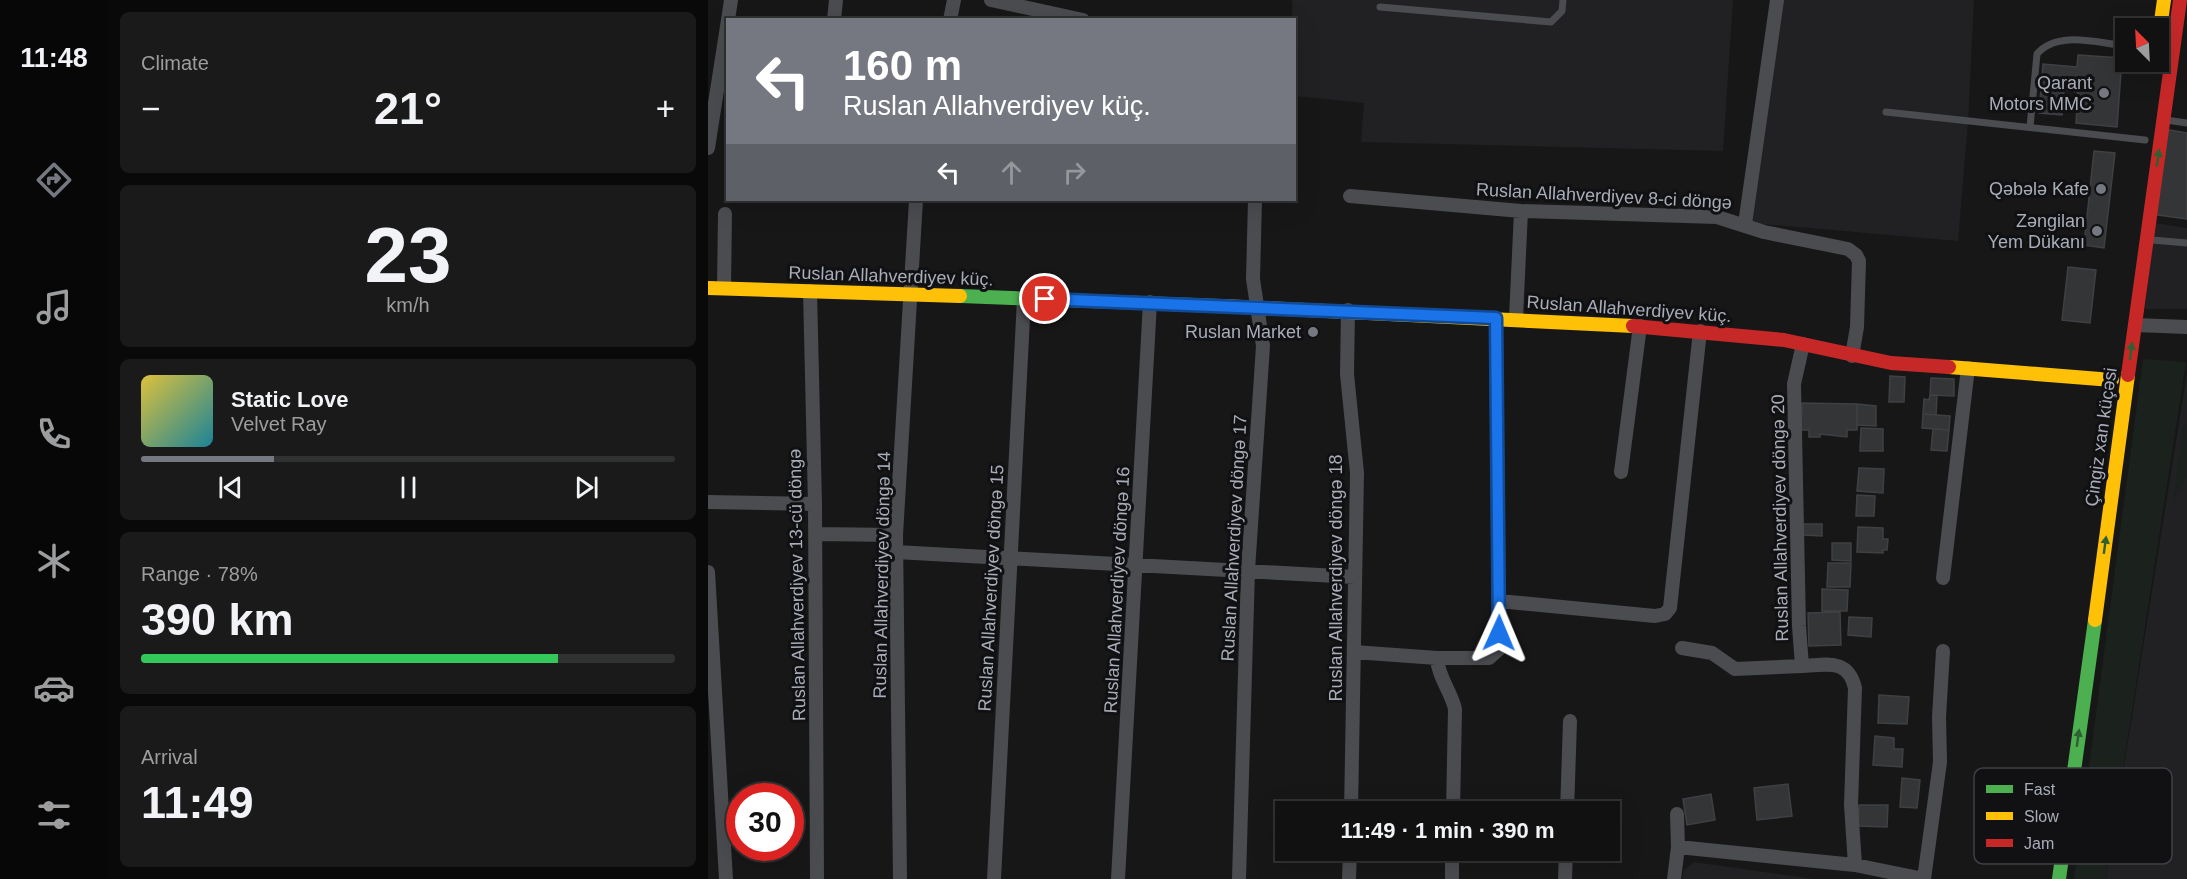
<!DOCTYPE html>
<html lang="en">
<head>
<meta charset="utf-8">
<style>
	body { margin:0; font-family:Arial,sans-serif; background:#1a1a1a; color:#f1f3f6; height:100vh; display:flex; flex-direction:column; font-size:22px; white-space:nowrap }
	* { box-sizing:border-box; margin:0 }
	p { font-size:20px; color:#9c9d9f }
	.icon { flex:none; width:33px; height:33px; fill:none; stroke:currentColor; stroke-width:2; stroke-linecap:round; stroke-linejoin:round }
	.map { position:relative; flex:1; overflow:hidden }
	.side { display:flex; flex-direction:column; gap:12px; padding:12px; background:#090909; width:600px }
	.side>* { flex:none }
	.top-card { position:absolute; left:18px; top:18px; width:570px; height:183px; border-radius:0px; box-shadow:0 6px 24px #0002,0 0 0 2px #303131; background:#757880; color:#fff; overflow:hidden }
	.needle { width:39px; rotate:336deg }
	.controls { position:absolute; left:1407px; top:18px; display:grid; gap:12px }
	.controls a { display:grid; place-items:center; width:54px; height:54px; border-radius:0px; background:#111; box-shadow:0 6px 24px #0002,0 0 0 2px #303131; font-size:30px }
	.speed { position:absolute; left:18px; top:783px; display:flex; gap:12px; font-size:30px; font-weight:700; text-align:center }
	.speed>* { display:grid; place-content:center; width:78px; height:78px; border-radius:50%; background:#111; box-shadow:0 6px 24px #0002,0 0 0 2px #303131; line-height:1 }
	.speed .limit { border:9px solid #d22; background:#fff; color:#111 }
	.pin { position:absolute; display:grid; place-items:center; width:51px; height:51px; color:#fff; margin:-26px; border:3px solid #fff; border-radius:50%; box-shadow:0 2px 6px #0007 }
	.me { position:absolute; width:66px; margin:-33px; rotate:1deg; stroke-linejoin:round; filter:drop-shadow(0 0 4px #0008) }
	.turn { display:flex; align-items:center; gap:21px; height:126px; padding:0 18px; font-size:27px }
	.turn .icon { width:78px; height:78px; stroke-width:2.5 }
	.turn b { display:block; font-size:42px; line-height:51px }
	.lanes { display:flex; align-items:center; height:57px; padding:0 18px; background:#0003; justify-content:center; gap:30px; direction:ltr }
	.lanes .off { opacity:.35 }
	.big { font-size:45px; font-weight:800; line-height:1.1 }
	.side .widget { flex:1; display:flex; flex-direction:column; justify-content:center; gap:9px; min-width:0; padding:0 21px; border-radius:9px; background:#1a1a1a }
	.side .dial { align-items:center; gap:0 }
	.dial b { font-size:78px; line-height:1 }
	.song { display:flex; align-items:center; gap:18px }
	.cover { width:72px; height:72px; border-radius:9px; background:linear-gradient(135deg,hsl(50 70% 55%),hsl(190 70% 35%)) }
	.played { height:6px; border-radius:3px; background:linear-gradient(90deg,#757880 25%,#303131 25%) }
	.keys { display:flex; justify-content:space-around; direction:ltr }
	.heat { display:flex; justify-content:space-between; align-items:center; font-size:33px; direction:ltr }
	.charge { height:9px; border-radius:4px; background:linear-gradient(90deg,#34c759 78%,#303131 0) }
	.trip { position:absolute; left:567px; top:801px; width:345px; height:60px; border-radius:0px; background:#111; box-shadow:0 6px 24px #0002,0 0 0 2px #303131; font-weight:800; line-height:60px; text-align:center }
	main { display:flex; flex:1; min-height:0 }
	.tabs { display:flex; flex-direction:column; width:108px; justify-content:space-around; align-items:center; background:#070707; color:#9c9d9f }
	.tabs .icon { width:42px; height:42px }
	.tabs .active { color:#757880 }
	.tabs b { font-size:27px; color:#f1f3f6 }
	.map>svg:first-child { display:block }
	.built { fill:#212124 }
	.green { fill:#1b211c }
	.building { fill:#343537; stroke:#3f4043; stroke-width:1.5 }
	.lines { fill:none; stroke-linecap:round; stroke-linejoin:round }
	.lane { stroke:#4b4c50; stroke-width:7 }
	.street { stroke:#4b4c50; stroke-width:14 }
	.fast { stroke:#4caf50; stroke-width:14 }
	.slow { stroke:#ffc107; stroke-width:14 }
	.jam { stroke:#c62828; stroke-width:14 }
	.oneway { fill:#2e6032 }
	.route-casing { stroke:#114b97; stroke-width:15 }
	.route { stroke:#1a73e8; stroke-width:10 }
	.poi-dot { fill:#757880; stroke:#111113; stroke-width:2 }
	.labels { text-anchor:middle; stroke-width:6; stroke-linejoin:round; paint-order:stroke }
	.poi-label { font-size:18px; fill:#a8adb8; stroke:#111113; text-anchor:end }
	.street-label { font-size:18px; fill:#a8adb8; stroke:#111113 }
	.key { fill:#111113; stroke:#3e4045; stroke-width:1.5 }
	.key-label { font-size:16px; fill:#a8adb8 }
</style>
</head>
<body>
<main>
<nav class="tabs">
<b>11:48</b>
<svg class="icon active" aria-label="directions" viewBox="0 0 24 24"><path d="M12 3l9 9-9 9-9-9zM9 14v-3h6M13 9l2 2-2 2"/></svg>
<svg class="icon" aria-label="music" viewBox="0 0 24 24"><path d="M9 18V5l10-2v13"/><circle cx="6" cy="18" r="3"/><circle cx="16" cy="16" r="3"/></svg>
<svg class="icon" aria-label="phone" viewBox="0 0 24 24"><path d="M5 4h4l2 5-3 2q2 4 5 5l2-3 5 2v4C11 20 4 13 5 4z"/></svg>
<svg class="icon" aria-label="climate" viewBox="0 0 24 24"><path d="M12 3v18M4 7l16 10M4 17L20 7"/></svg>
<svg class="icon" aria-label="car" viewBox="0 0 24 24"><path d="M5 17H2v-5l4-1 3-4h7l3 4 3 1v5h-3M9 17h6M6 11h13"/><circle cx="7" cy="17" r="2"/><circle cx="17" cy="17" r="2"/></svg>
<svg class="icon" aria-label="filters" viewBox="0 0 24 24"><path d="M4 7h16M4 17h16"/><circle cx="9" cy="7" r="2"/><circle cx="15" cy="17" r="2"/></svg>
</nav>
<section class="side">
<div class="widget"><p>Climate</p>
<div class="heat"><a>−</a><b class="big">21°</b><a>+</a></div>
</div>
<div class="widget dial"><b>23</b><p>km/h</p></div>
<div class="widget">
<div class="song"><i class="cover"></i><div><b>Static Love</b><p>Velvet Ray</p></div></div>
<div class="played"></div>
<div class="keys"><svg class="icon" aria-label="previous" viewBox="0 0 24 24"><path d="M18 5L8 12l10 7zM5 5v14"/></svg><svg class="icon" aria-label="pause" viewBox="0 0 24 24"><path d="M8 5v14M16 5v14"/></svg><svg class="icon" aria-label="next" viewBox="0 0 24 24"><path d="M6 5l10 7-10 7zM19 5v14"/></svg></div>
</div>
<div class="widget"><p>Range · 78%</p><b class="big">390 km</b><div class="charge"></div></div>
<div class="widget"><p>Arrival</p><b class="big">11:49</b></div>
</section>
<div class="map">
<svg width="1479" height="879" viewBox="0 0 1479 879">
	<rect width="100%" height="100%" fill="#171717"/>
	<path class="built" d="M584 0H1025L1015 151 653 142 656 103 587 96Z
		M1073 0H1266L1260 121 1250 241 1043 223Z
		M1447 223 1479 228V309H1437Z
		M1479 373V879H1398Z
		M986 862 1106 879H974L976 870Z"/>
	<path class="green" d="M1435 359 1478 362 1398 879H1366Z
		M1479 424V477L1465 501 1475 427Z"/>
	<path class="building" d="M1370 55 1414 58 1409 127 1368 123 1370 92 1356 90 1354 115 1331 113 1335 64 1369 67Z
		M1456 129 1479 133V219L1443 214Z
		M1386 151 1407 153 1396 248 1376 245Z
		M1360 267 1388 270 1382 323 1354 320Z
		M1182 376 1197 377 1196 402H1181Z
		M1223 378 1246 379V396L1222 395Z
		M1222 395H1229L1228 415 1215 414 1216 399 1221 400Z
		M1094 403 1149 404V430H1139V437L1112 434V437H1101V430H1093Z
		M1149 404 1168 406V426L1149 425Z
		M1215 414 1242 416 1241 430 1214 428Z
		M1153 428 1175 429V451H1152Z
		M1225 429 1241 430 1239 451 1223 450Z
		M1151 468 1176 469 1175 493 1149 491Z
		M1149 495 1167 496 1166 516H1148Z
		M1095 524H1114V536L1095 535Z
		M1150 527 1175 528V539H1180L1179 550H1175V553L1149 552Z
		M1124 543H1143V561L1124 560Z
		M1120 563H1143L1142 587H1119Z
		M1114 589 1140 590 1139 611H1114Z
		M1132 612 1133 645 1101 646 1100 613Z
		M1141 617 1164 618 1163 637 1140 635Z
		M1171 695 1201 697 1199 724 1170 723Z
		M1167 736 1186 738V749H1195L1194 767 1165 765Z
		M1194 778 1212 780 1209 808 1192 807Z
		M1080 784 1084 816 1049 820 1046 788Z
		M1003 794 1007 820 979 825 975 799Z
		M1151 805H1180L1179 827 1150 826Z"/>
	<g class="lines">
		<path class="lane" d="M672 7 843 22 854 11 855 0
			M1178 112 1437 140
			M1458 120 1479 123
			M1322 127 1329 54C1349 30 1390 43 1418 46
			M1444 240 1479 243"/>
		<path class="street" d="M283 0 375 20
			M20 20 23 0
			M126 20 128 0
			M242 20 246 0
			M0 148 20 20
			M642 196 813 211 1009 217 1056 232 1140 249 1148 255 1151 261 1149 327 1144 356
			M1037 224 1069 0
			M16 288 17 214
			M102 291 107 504 109 879
			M640 310 639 374 649 473 643 812
			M808 318 813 211
			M1427 325 1479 327
			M1095 344 1086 384 1091 626 1094 666C1119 665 1140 658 1147 688L1143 805 1147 865 1216 879
			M913 472 932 326
			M0 502 107 504
			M107 534 188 535
			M188 552 647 577
			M0 572 18 879
			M1235 578 1260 368
			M791 601 947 616 957 614 962 608 992 331
			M974 648 1004 653 1027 669 1094 666
			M646 652 729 658
			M745 812 747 709C743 691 730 677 729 658H781L791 649 788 318
			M859 812 862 721
			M969 814 970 847
			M192 879 188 535 208 200
			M286 879 316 299
			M410 879 442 302
			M531 879 540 570 555 346 545 279 547 200
			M641 879 642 850
			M744 879V850
			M857 879 858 850
			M966 879 970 847 1147 865
			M1216 879 1232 762 1231 717 1235 651"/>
		<path class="fast" d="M252 296 514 306
			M1351 879 1387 620"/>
		<path class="slow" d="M1450 43 1456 0
			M0 288 252 296
			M514 306 925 326
			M1241 367 1404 380
			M1387 620 1420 375"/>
		<path class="jam" d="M925 326 1076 340 1183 363 1241 367
			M1420 375 1472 0"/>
	</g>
	<defs><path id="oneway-solid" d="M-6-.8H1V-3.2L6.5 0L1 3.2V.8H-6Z" transform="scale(1.5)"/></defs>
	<g class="oneway">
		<use href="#oneway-solid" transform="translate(1450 158) rotate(-82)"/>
		<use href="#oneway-solid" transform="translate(1423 351) rotate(-83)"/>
		<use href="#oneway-solid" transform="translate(1397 545) rotate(-82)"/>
		<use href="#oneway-solid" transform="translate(1370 738) rotate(-82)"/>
	</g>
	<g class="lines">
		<g class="route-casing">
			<path id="route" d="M337 299 788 318 791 633"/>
		</g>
		<use href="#route" class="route"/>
	</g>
	<g class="poi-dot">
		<circle cx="1396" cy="93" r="6"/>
		<circle cx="1393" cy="189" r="6"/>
		<circle cx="1389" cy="231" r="6"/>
		<circle cx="605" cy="332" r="6"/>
	</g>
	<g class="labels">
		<g class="poi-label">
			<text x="1384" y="89">Qarant<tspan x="1384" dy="21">Motors MMC</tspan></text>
			<text x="1381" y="195">Qəbələ Kafe</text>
			<text x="1377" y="227">Zəngilan<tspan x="1377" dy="21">Yem Dükanı</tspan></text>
			<text x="593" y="338">Ruslan Market</text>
		</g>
		<g class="street-label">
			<text transform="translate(896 196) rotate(3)" y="6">Ruslan Allahverdiyev 8-ci döngə</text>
			<text transform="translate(183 276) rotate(2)" y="6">Ruslan Allahverdiyev küç.</text>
			<text transform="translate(921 309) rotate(4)" y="6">Ruslan Allahverdiyev küç.</text>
			<text transform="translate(1393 437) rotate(-82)" y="6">Çingiz xan küçəsi</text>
			<text transform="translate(1072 518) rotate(-91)" y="6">Ruslan Allahverdiyev döngə 20</text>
			<text transform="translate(526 538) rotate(-87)" y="6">Ruslan Allahverdiyev döngə 17</text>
			<text transform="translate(174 575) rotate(-89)" y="6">Ruslan Allahverdiyev döngə 14</text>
			<text transform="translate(628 578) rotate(-90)" y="6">Ruslan Allahverdiyev döngə 18</text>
			<text transform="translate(89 585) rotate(-91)" y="6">Ruslan Allahverdiyev 13-cü döngə</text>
			<text transform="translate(283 588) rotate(-87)" y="6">Ruslan Allahverdiyev döngə 15</text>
			<text transform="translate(409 590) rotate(-87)" y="6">Ruslan Allahverdiyev döngə 16</text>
		</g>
	</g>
	<rect x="1266" y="768" width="198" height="96" rx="9" class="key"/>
	<rect x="1278" y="785" width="27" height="8" fill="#4caf50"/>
	<rect x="1278" y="812" width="27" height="8" fill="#ffc107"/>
	<rect x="1278" y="839" width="27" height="8" fill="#c62828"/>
	<g class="key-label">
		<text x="1316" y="795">Fast</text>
		<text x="1316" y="822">Slow</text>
		<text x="1316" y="849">Jam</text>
	</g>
</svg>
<div class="controls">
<a><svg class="needle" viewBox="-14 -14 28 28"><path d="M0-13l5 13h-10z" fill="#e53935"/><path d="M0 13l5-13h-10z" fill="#9c9d9f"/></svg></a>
</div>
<div class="speed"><div class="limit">30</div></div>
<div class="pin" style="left:337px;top:299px;background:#d93025"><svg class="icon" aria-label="arrive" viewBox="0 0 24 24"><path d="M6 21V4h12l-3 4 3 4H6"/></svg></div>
<svg class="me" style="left:791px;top:633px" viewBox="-20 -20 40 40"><path d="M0-17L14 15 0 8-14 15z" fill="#1a73e8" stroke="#fff" stroke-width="4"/></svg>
<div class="trip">11:49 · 1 min · 390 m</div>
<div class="top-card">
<div class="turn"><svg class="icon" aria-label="left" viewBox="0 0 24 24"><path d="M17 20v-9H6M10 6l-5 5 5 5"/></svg><div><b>160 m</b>Ruslan Allahverdiyev küç.</div></div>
<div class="lanes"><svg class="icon" aria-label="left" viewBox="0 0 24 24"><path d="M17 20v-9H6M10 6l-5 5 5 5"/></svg><svg class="icon off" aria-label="ahead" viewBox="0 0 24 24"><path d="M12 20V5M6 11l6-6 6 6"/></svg><svg class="icon off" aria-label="right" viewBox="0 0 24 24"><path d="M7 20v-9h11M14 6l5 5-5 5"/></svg></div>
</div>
</div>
</main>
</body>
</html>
